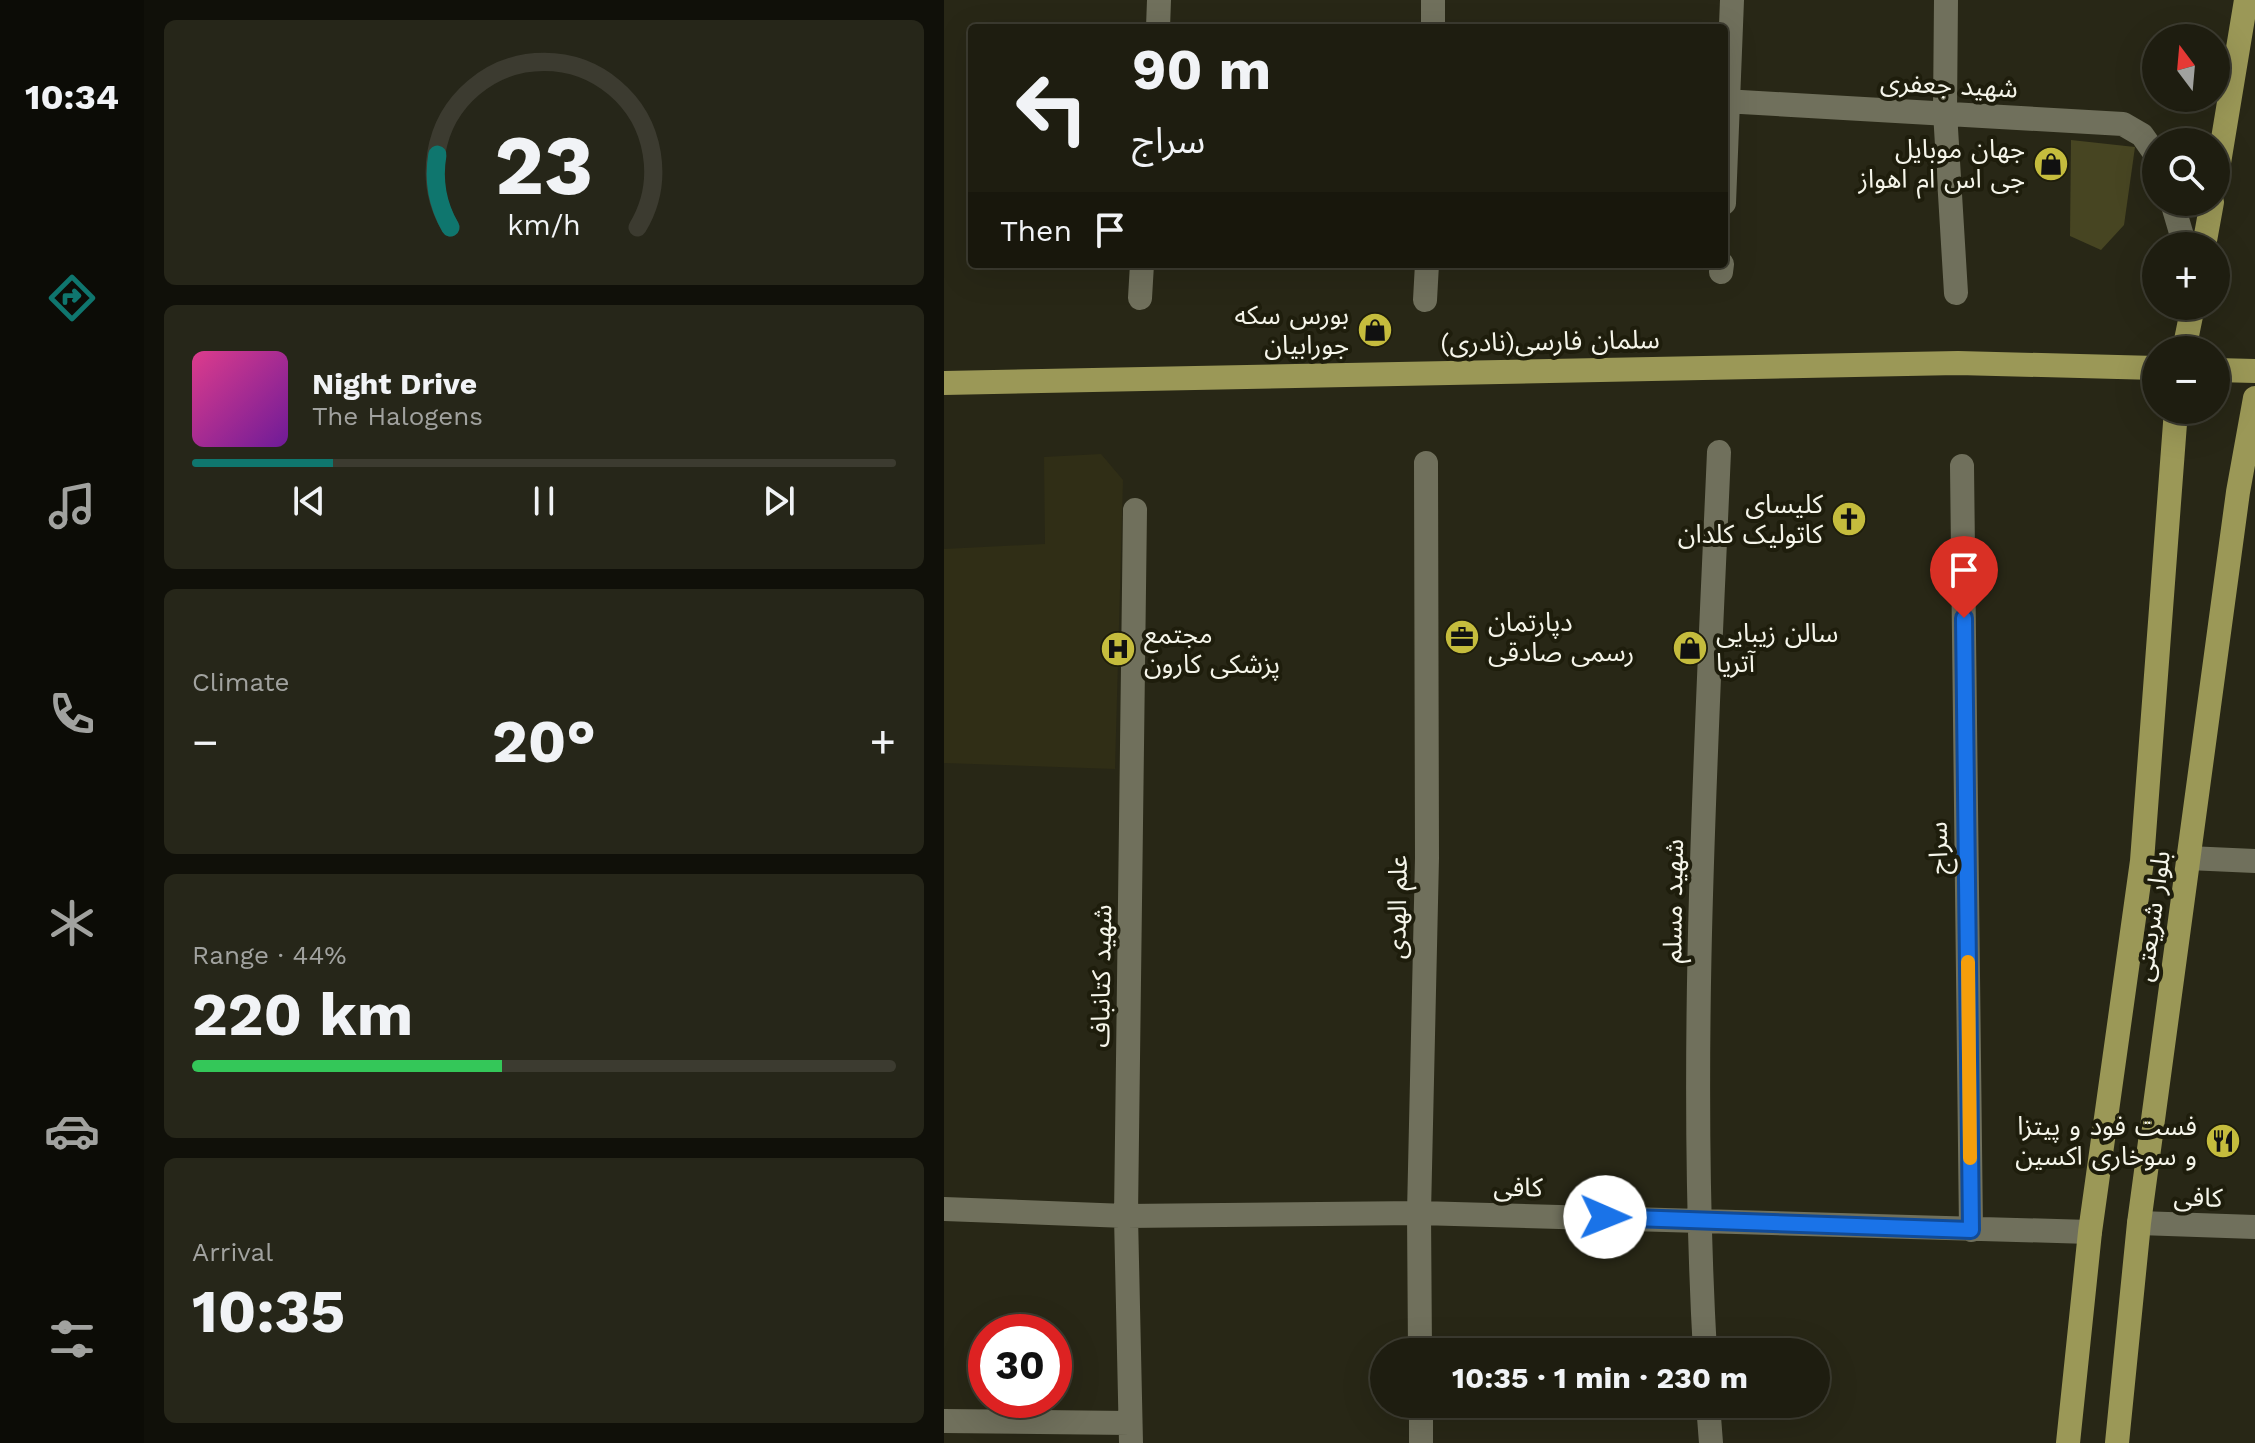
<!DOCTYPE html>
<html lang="en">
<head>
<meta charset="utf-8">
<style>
	body { margin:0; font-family:"Work Sans","Noto Sans Arabic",sans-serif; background:#262619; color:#f1f3f6; height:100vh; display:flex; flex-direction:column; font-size:30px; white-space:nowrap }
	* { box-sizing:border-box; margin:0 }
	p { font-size:26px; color:#a1a29f }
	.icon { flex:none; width:44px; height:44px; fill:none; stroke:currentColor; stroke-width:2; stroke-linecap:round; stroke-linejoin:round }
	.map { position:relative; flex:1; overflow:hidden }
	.details { display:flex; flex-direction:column; gap:20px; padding:20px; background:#101009; width:800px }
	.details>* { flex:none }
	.guide { position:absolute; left:24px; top:24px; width:760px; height:244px; border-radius:8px; box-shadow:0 8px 32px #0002,0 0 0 2px #3c3b30; background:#1e1d10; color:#f1f3f6; overflow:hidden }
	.needle { width:52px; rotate:344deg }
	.fabs { position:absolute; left:1198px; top:24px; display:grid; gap:16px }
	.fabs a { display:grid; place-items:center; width:88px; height:88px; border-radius:50%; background:#1e1d10; box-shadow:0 8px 32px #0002,0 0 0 2px #3c3b30; font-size:40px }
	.speed { position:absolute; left:24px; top:1314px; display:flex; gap:16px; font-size:40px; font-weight:700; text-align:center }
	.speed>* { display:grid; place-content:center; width:104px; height:104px; border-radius:50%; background:#1e1d10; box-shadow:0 8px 32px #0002,0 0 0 2px #3c3b30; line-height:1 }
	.speed .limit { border:12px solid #d22; background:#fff; color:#111 }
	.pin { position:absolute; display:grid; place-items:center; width:68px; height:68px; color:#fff; margin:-82px -34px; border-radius:50% 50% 50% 0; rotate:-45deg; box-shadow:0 0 8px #0007 }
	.pin .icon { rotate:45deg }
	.me { position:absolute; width:88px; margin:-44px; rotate:91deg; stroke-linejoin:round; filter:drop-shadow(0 0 6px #0008) }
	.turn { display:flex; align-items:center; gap:28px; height:168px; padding:0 32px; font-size:36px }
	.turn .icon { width:104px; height:104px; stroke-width:2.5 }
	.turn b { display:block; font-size:56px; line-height:68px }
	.then { display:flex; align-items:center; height:76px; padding:0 32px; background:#0003; gap:16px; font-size:30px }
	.big { font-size:60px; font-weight:700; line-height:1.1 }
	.details .card { flex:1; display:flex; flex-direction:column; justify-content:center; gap:12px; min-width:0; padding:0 28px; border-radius:12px; background:#262619 }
	.details .dial { align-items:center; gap:0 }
	.dial svg { height:208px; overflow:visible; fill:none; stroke:#3c3b30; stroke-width:7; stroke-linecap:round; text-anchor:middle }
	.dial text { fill:#f1f3f6; stroke:none }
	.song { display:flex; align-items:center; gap:24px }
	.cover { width:96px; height:96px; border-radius:12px; background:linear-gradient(135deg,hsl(330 70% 55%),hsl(280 70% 35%)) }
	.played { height:8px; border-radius:4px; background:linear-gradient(90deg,#0f766e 20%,#3c3b30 20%) }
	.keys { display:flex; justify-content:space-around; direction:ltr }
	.heat { display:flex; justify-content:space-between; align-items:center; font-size:44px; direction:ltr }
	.charge { height:12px; border-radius:6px; background:linear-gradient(90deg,#34c759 44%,#3c3b30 0) }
	.trip { position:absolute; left:426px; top:1338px; width:460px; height:80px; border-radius:40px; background:#1e1d10; box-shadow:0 8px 32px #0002,0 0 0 2px #3c3b30; font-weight:700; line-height:80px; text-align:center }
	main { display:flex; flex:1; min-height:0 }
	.tab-bar { display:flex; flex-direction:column; width:144px; justify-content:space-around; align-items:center; background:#0c0c06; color:#a1a29f }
	.tab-bar .icon { width:56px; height:56px }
	.tab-bar .active { color:#0f766e }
	.tab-bar b { font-size:36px; color:#f1f3f6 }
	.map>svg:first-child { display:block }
	.built { fill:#302e16 }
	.green { fill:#474522 }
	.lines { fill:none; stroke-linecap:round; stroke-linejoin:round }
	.minor { stroke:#70705c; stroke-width:24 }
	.major { stroke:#9b9857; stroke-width:24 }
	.route-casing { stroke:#114b97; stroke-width:20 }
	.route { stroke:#1a73e8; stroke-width:14 }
	.slow { stroke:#f59e0b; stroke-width:14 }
	.labels { text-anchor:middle; stroke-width:8; stroke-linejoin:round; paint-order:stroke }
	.street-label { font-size:26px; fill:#f5f5ea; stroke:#1e1d0c }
	.poi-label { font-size:26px; fill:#f5f5ea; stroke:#1e1d0c; text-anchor:end }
</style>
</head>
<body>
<main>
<nav class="tab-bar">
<b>10:34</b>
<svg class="icon active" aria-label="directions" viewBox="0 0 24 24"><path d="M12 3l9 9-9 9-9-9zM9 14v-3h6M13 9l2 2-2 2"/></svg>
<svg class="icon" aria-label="music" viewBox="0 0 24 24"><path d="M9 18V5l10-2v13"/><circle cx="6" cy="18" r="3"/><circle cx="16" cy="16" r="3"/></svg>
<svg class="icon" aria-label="phone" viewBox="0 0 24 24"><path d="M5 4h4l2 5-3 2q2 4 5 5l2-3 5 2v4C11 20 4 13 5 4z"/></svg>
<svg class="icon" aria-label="climate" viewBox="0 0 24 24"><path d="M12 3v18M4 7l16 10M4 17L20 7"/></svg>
<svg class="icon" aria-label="car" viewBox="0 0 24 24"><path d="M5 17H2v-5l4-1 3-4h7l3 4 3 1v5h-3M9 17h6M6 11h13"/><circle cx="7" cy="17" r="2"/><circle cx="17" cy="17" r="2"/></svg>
<svg class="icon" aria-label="filters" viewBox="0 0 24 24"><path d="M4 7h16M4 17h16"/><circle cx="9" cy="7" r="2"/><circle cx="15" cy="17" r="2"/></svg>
</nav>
<section class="details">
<div class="card dial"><svg viewBox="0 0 100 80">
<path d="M14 69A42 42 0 1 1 86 69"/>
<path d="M14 69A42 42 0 0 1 9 41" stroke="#0f766e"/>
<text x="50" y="56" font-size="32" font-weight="700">23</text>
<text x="50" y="72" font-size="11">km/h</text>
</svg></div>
<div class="card">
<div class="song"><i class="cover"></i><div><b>Night Drive</b><p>The Halogens</p></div></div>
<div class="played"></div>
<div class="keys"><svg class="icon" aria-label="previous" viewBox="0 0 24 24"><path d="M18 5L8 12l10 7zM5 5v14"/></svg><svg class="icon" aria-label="pause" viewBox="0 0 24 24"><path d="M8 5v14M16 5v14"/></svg><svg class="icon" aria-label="next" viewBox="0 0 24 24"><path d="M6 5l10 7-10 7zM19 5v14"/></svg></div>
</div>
<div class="card"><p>Climate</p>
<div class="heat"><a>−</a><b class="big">20°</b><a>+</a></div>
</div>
<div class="card"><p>Range · 44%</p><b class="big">220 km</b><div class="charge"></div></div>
<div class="card"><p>Arrival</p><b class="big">10:35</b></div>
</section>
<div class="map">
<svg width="1311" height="1443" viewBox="0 0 1311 1443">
	<rect width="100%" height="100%" fill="#282716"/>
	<path class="built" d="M157 454 179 480 171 769 0 763V549L101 544 100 457Z"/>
	<path class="green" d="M1127 140 1191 147 1180 225 1157 250 1126 236Z"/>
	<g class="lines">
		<path class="minor" d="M489 0V28
			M1002 0 1001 112 1012 293
			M214 28 215 0
			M780 101 1179 124 1198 135 1212 155
			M1228 202 1241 246
			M780 203 788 0
			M777 272 778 264
			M196 298 198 264
			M481 300 483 264
			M1018 466 1027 1230
			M1244 858 1311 861
			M0 1209 182 1216 475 1213 1146 1232
			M1195 1223 1311 1227
			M476 1352 475 1213 483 858 482 463
			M761 1352C744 1052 762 752 775 452
			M477 1404V1443
			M764 1404 767 1443
			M0 1421 186 1423
			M187 1443 182 1216 191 510"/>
		<path class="major" d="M1272 181 1302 0
			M1260 246 1268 202
			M1240 350 1249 306
			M1272 370 1311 371
			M0 383 1014 363 1212 368
			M1124 1443 1146 1232 1198 861 1232 410
			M1173 1443 1195 1223 1294 492 1311 398"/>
	</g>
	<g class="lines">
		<g class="route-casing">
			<path id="route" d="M661 1217 1027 1230 1020 618"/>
		</g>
		<use href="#route" class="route"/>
		<path class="slow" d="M1024 962 1026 1158"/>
	</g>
	<defs>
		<g id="shop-disc" transform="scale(1.8)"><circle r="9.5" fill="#c5bc3d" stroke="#1e1d0c"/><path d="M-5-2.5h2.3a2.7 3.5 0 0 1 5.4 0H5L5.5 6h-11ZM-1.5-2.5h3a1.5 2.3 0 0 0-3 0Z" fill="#111"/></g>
		<g id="church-disc" transform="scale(1.8)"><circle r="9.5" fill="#c5bc3d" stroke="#1e1d0c"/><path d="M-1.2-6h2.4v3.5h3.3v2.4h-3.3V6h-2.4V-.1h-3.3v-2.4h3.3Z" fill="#111"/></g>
		<g id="office-disc" transform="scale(1.8)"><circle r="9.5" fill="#c5bc3d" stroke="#1e1d0c"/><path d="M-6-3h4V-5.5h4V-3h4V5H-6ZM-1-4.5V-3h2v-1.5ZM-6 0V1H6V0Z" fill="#111"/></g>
		<g id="hospital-disc" transform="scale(1.8)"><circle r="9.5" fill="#c5bc3d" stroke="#1e1d0c"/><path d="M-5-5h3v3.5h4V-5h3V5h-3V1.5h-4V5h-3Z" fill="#111"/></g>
		<g id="restaurant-disc" transform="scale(1.8)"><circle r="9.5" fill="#c5bc3d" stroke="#1e1d0c"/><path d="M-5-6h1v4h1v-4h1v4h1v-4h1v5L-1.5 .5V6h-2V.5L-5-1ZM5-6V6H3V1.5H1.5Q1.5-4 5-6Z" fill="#111"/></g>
	</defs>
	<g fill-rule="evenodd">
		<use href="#shop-disc" x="1107" y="164"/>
		<use href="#shop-disc" x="431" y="330"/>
		<use href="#church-disc" x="905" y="519"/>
		<use href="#office-disc" x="518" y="637"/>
		<use href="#shop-disc" x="746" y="648"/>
		<use href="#hospital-disc" x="174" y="649"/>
		<use href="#restaurant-disc" x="1279" y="1141"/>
	</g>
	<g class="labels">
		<g class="street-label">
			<text transform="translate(1005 85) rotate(3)" y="9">شهید جعفری</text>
			<text transform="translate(606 341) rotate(-1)" y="9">سلمان فارسی(نادری)</text>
			<text transform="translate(994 848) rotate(-91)" y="9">سراج</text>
			<text transform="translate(729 901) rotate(-89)" y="9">شهید مسلم</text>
			<text transform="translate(453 907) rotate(-89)" y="9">علم الهدی</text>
			<text transform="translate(1208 916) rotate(-82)" y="9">بلوار شریعتی</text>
			<text transform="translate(157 976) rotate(-89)" y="9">شهید کتانباف</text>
			<text transform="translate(574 1187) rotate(1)" y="9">کافی</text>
			<text transform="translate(1254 1197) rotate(2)" y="9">کافی</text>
		</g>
		<g class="poi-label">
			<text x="1081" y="158">جهان موبایل<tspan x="1081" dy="30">جی اس ام اهواز</tspan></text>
			<text x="405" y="324">بورس سکه<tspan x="405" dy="30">جورابیان</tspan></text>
			<text x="879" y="513">کلیسای<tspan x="879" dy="30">کاتولیک کلدان</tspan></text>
			<text x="544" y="631" text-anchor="start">دپارتمان<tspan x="544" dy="30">رسمی صادقی</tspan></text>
			<text x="772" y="642" text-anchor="start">سالن زیبایی<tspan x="772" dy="30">آتریا</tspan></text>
			<text x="200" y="643" text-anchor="start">مجتمع<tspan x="200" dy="30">پزشکی کارون</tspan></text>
			<text x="1253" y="1135">فست فود و پیتزا<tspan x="1253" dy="30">و سوخاری اکسین</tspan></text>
		</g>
	</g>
</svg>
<div class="fabs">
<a><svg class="needle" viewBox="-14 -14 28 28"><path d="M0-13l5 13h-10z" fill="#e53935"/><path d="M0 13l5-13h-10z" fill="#a1a29f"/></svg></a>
<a><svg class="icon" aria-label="search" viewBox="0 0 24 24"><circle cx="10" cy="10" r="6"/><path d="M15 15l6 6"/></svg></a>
<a>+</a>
<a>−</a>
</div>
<div class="speed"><div class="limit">30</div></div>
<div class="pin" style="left:1020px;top:618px;background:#d93025"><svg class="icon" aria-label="arrive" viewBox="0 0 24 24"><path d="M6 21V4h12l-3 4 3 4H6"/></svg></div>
<svg class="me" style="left:661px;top:1217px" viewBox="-20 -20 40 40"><circle r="19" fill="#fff"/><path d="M0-13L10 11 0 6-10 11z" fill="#1a73e8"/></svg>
<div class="trip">10:35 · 1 min · 230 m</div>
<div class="guide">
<div class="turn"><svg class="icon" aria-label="left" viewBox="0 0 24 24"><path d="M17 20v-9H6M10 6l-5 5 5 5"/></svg><div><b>90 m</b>سراج</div></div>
<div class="then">Then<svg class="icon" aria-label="arrive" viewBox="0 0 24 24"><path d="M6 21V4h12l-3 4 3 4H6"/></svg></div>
</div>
</div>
</main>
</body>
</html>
